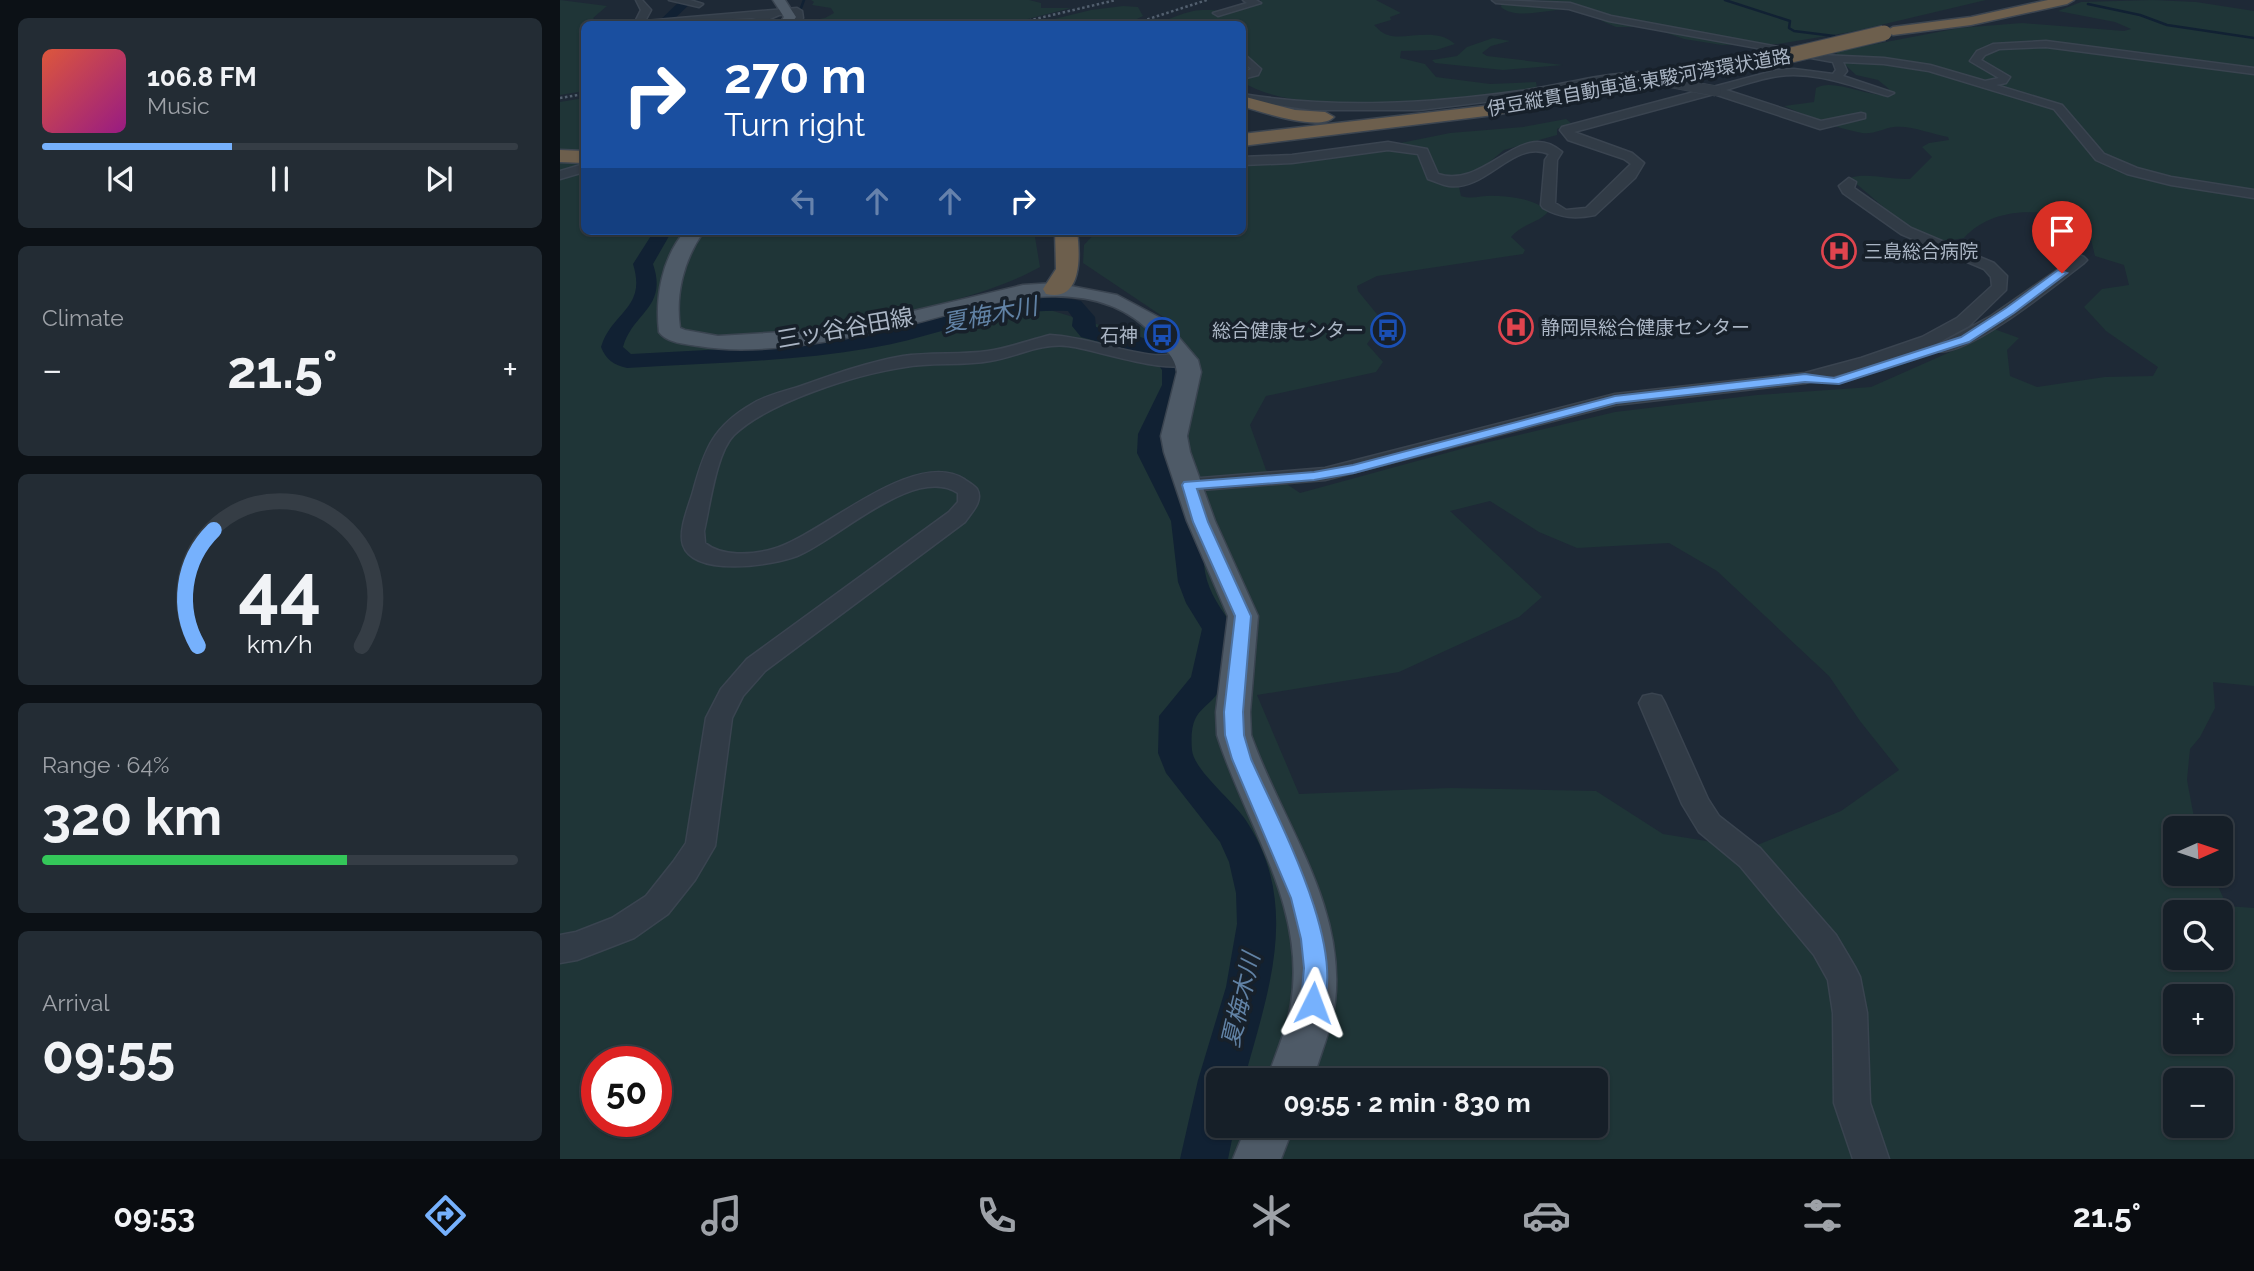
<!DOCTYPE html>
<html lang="en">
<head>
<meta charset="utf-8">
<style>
	body { margin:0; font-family:Raleway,"Noto Sans JP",sans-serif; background:#232c34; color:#f1f3f6; height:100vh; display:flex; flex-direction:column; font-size:26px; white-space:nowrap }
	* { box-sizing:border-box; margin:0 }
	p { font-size:23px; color:#9ea2a8 }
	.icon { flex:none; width:38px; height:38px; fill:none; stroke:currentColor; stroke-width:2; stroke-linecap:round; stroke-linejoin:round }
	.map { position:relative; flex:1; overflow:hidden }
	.panel { display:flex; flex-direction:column; gap:18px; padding:18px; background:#0c1116; width:560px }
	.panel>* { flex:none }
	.guide { position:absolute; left:21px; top:21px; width:665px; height:214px; border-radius:10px; box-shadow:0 2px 5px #0004,0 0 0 2px #353d45; background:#1a4fa0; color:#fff; overflow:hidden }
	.needle { width:46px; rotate:87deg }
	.fabs { position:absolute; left:1603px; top:816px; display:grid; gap:14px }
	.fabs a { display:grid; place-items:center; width:70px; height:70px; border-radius:10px; background:#161f28; box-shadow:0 2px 5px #0004,0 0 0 2px #353d45; font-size:35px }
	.speed { position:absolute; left:21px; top:1046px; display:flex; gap:14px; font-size:35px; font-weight:700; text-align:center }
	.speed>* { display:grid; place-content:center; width:91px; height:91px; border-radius:50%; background:#161f28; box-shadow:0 2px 5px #0004,0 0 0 2px #353d45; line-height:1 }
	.speed .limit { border:10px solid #d22; background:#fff; color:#111 }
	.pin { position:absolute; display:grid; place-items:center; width:60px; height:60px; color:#fff; margin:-72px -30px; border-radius:50% 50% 50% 0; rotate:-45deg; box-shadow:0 0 7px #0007 }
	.pin .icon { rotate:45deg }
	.me { position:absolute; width:77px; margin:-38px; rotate:3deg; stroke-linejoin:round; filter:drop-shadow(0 0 5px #0008) }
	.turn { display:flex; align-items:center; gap:24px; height:147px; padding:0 28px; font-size:32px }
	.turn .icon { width:91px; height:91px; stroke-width:2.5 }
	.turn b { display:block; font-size:49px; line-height:60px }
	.lanes { display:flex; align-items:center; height:66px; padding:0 28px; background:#0003; justify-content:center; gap:35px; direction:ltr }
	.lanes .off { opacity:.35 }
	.big { font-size:52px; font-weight:700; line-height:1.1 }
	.panel .widget { flex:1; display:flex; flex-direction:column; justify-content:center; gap:10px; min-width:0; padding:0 24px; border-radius:10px; background:#232c34 }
	.panel .dial { align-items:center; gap:0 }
	.dial svg { height:182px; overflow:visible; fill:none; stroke:#353d45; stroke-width:7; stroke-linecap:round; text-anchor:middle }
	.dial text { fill:#f1f3f6; stroke:none }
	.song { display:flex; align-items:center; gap:21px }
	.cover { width:84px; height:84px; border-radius:10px; background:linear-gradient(135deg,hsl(10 70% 55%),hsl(310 70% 35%)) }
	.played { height:7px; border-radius:4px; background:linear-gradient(90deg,#76b1fd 40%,#353d45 40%) }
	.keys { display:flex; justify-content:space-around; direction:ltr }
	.heat { display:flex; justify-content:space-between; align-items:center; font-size:38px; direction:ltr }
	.charge { height:10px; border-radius:5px; background:linear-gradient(90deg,#34c759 64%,#353d45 0) }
	.trip { position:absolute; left:646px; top:1068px; width:402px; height:70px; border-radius:10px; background:#161f28; box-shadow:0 2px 5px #0004,0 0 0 2px #353d45; font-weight:700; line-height:70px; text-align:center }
	.tabs { display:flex; height:112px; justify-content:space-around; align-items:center; background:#090c10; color:#9ea2a8 }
	.tabs .icon { width:49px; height:49px }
	.tabs .selected { color:#76b1fd }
	.tabs b { font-size:32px; color:#f1f3f6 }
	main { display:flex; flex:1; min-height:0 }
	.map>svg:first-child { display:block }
	.green { fill:#1f3537; fill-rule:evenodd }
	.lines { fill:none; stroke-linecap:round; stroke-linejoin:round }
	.stream { stroke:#112133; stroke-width:2.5 }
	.river { fill:#112133; fill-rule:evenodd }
	.minor-casing { stroke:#3a4450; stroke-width:3 }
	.major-casing { stroke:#3a4450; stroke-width:3 }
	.highway-casing { stroke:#3c4550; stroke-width:3 }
	.minor { fill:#313b46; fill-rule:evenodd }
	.major { fill:#4e5a67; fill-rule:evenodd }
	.highway { fill:#6d5f4d; fill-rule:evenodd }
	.rail { stroke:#525f6e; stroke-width:2.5; stroke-dasharray:2.5 2.5; stroke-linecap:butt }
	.minor-bridge-casing { stroke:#3a4450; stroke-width:11; stroke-linecap:butt }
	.highway-bridge-casing { stroke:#3c4550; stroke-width:17; stroke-linecap:butt }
	.minor-bridge { stroke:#313b46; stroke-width:10 }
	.highway-bridge { stroke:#6d5f4d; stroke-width:15 }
	.route { fill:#76b1fd; stroke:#4d73a4; stroke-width:2 }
	.labels { text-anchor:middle; stroke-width:7; stroke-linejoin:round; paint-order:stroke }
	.far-street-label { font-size:19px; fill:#aab5c4; stroke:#17202a }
	.far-poi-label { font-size:19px; fill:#aab5c4; stroke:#17202a; text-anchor:start }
	.street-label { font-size:23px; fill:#aab5c4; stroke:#17202a }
	.water-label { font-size:24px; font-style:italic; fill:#6182a5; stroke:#17202a }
</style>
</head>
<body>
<main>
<section class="panel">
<div class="widget">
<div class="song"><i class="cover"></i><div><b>106.8 FM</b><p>Music</p></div></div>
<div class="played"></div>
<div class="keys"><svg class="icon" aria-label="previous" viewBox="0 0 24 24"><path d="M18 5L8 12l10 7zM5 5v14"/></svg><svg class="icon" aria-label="pause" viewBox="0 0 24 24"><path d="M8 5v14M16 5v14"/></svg><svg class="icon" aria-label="next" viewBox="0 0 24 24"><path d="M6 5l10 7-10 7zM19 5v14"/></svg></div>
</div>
<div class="widget"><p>Climate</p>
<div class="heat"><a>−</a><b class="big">21.5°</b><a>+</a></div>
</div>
<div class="widget dial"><svg viewBox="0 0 100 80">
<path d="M14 69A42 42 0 1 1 86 69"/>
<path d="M14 69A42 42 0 0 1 21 18" stroke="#76b1fd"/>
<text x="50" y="56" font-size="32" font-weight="700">44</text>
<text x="50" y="72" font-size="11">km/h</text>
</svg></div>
<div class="widget"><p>Range · 64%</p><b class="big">320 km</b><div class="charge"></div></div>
<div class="widget"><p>Arrival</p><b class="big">09:55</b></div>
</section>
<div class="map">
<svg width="1694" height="1159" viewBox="0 0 1694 1159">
	<rect width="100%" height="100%" fill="#1e2936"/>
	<path class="green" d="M0 0 47 6 33 18 40 24H24V91L0 95Z
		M251 0H469L481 3V8H511L456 22 431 24H255L249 21 265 18 274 13 271 8 252 5 254 2Z
		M701 0H816L841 13 830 17 831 20 814 25C818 29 823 34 828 35 845 41 875 26 895 44L876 50 841 51 840 58 865 64 876 77 930 84 976 82 977 88C910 98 738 120 683 82L682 24H597C608 19 621 14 633 11 650 7 690 17 701 0Z
		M991 0H1426L1291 32 1218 44 1162 45 1124 39 1090 27H1056L1042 21V14C1035 13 1027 10 1020 9 999 6 957 22 941 7L942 3Z
		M1593 0 1636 2 1694 11V686L1653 682 1655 708 1640 737 1630 749 1627 780 1636 828H1615V873H1652L1667 906 1694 908V1159H0V161L24 163V231H474L480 267C431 295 348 312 291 325L304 335 460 301 563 332 605 318 523 263 524 245 537 231H682L683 163 786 154 890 133 963 127 1006 119 1011 123 997 129V135L944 150 899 187 901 196C913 200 922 195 935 196 951 196 978 200 988 212 977 224 963 223 951 237L965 250 963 254 817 276 797 286 798 291 825 324 816 331 807 344 823 362 816 372 706 396 690 425 706 470 740 493 912 446 1055 412 1197 395 1311 387 1415 341 1434 329 1459 338 1447 350 1450 376 1477 387 1545 377 1593 376 1598 367 1546 331 1524 307 1542 289 1569 285 1564 265 1535 256 1527 223C1487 209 1435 204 1404 238 1397 239 1388 241 1381 240 1351 237 1313 196 1289 178 1309 172 1329 180 1350 179L1372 157 1362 147 1369 143 1389 140 1388 137C1371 134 1351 125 1334 127 1324 128 1313 135 1302 133 1275 128 1249 117 1224 106L1254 102 1256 88C1272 78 1306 96 1327 95L1329 89 1318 80 1296 75 1275 55 1279 51 1399 28 1462 23 1564 31 1571 29 1555 22 1498 11 1521 2ZM930 501 979 532 1017 548 1109 543 1157 571 1269 676 1300 721 1339 770 1281 811 1190 848 1103 834 1036 791 890 788 739 794 697 695 839 672 959 617 982 597 890 511ZM1615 912H1661V957H1615ZM1615 996H1661V1041H1615ZM37 1062H96V1122H37ZM658 1080H1036V1125H658ZM1615 1080H1661V1125H1615Z
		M563 6 578 7 583 16 567 24H474L531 10Z
		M933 38 950 41 931 46 922 53 927 56 1003 65 943 70 875 63 872 60 897 56 907 47Z
		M24 98V152H0V102Z"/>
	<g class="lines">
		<path class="stream" d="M1165 0 1230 21 1229 28 1234 31 1274 36
			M1528 4 1580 15 1607 25 1694 38
			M241 8 244 0"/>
		<path class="river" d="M121 0H134L109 24H96Z
			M94 231H112L93 264C108 308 73 312 63 347L71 354C150 350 228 346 306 335 374 326 452 283 521 301L535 317 536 327C579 336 646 344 618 404 612 419 600 431 602 448 606 471 629 497 638 519 645 536 642 554 645 572 649 594 662 610 674 628 670 645 669 665 664 681 652 713 628 702 632 750 634 771 675 802 687 822 741 906 708 992 684 1080H658V1125H675L668 1159H620L638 1080 666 987 677 924 676 893 669 862 660 842 606 773 598 753 599 716 631 677 642 629 626 603 618 582 611 521 577 453 578 434 602 385V370L597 363 587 355 521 337 512 326 513 318 508 311C439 307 377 337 311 348 230 362 148 363 67 368 54 365 46 360 41 347 52 311 87 309 73 264Z"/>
		<g class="minor-casing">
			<path id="minor" d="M76 0H82L91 10 85 21 237 8 242 11 243 18 239 24H230L233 14 219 15 205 21 192 18 74 24 81 10Z
				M109 0H130L143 4 139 7Z
				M683 0H696L701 3 658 16 653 13 687 3Z
				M932 0 1010 3 1051 16 1262 55 1324 58 1370 65 1425 81 1439 78 1410 61 1417 51 1433 44 1486 41 1694 68V74L1486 47 1439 49 1425 55 1421 60 1450 77 1446 83 1436 85 1502 105 1544 154 1577 168 1611 177 1694 190V198L1611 185 1567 174 1536 160 1494 109 1369 71 1324 64 1283 62 1287 71 1283 76 1334 93 1328 96C1293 87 1257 71 1219 76 1202 78 1183 85 1166 90L1261 121 1301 113 1305 114V118L1260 129 1154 94 1014 132 1072 153 1084 163 1075 178 1035 215C1015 219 1001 218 983 208L981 205 985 160 989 154C953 139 927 191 889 186 882 185 875 181 868 179L858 154 828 150 732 163 682 165V157L732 155 828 142 867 149 878 174C926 190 961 116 1002 152L997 160 995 203 1006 210 1026 208 1071 164 1064 159 1008 140 1000 130 1002 127 1217 70 1234 69 1273 74 1276 70 1273 62 1049 21 1009 9 936 3Z
				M682 52 701 69 698 75 682 79V73L691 69 682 61Z
				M1076 73 1080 74V78L1035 83 965 97 859 110H753L682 100V94C776 109 867 104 960 91 999 86 1036 74 1076 73Z
				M24 164V172L0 179V171Z
				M1289 178 1296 182 1294 188 1351 228 1434 263 1447 276 1446 290 1409 326 1374 345 1313 366 1245 383 1055 405 765 480 629 491 622 489 619 485 622 481 629 479 765 468 1055 394 1245 373 1301 358 1362 337 1397 318 1432 286 1431 277 1424 269 1341 234 1283 193 1279 186Z
				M1519 255 1524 257 1527 260 1524 263C1498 283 1407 358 1377 351L1374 347 1431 316Z
				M490 335C526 337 558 351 593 355 607 357 626 349 636 360 618 380 533 348 507 346 480 343 456 357 430 361 402 366 373 362 345 367 297 374 208 402 174 435 156 453 150 506 144 531L145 543C162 557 192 555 213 549 261 536 353 447 404 479 408 482 414 485 417 489 424 501 411 513 405 522L205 671 183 696 172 718 155 846 135 880 108 914 74 938 17 960 0 963V935L16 932 52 918 86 896 113 862 126 843 146 718 161 689 187 659 389 512 398 502V493C354 464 279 539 237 556 214 565 134 578 123 545 118 529 130 504 134 488 145 448 154 426 192 404 206 395 226 391 241 386 275 374 308 362 343 356 371 352 400 355 428 351 449 348 470 340 490 335Z
				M1092 694 1101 696 1105 703 1148 799 1159 816 1200 848 1276 935 1295 967 1300 977 1307 1013 1310 1103 1329 1159H1293L1274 1103 1273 1013 1268 980 1254 955 1180 866 1139 832 1122 804 1079 703 1083 696Z"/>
		</g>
		<g class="major-casing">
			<path id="major" d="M213 0H225L236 17 231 24H219L224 17Z
				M125 231H144C124 259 115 294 120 328L125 330 158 336 240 331 324 318 463 285 495 283 557 295 604 320 638 360 641 372 627 436 630 452 655 521 698 616 690 712 691 735C722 823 786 904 775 1002 772 1029 760 1054 753 1080H707C715 1055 727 1030 731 1004 747 906 685 824 657 735L656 712 668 616 627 521 604 452 601 436 617 372C615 357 605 349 595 337 527 259 405 314 323 331 267 342 194 356 138 346 125 344 107 343 99 332 95 297 102 258 125 231Z
				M687 1125H734L721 1159H673Z"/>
		</g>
		<g class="highway-casing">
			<path id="highway" d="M1488 0H1514L1507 4 1411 25 1333 35 1326 31 1333 27 1411 17Z
				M1227 51 1233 53 1235 56 1233 59 934 115 682 146V134L934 105Z
				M682 96 735 110 765 112 774 117C760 132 701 112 682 106Z
				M0 150 24 151V163L0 162Z
				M495 231H517C520 254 523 303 486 294L483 289 496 269Z"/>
		</g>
		<use href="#minor" class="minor"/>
		<use href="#major" class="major"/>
		<use href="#highway" class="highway"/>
		<path class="rail" d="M454 24 556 0
			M573 24 647 0
			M0 98 24 94"/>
		<g class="minor-bridge-casing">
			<path id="minor-bridge" d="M1076 76 1156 91"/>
		</g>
		<g class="highway-bridge-casing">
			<path id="highway-bridge" d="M1227 56 1324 33"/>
		</g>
		<use href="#minor-bridge" class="minor-bridge"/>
		<use href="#highway-bridge" class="highway-bridge"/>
	</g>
	<path class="route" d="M1498 270 1507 273 1454 313 1409 342 1279 384 1245 382 1056 403 794 473 754 480 637 489 648 522 691 616 683 712 684 735 691 759C717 818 789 949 761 1011L753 1014 745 1011 741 1003 744 968 741 939 731 898 672 759 665 735 664 712 675 616 633 522 622 485 624 482 754 472 793 465 1055 396 1245 374 1274 378 1401 337 1446 308Z"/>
	<defs>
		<g id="hospital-ring" transform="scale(1.75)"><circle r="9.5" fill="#17202a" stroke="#e0444e" stroke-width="1.5"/><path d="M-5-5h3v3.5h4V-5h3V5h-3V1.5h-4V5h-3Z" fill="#e0444e"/></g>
		<g id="bus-ring" transform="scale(1.75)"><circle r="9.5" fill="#17202a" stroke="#1a4fb4" stroke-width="1.5"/><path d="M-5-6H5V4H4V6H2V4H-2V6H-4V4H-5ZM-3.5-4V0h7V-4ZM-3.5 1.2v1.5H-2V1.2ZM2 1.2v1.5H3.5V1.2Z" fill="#1a4fb4"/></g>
	</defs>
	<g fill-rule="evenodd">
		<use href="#hospital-ring" x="1279" y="251"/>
		<use href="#hospital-ring" x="956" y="327"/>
		<use href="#bus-ring" x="828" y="330"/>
		<use href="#bus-ring" x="602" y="335"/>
	</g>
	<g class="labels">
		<g class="far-street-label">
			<text transform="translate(1079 82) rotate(-10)" y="7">伊豆縦貫自動車道;東駿河湾環状道路</text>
		</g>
		<g class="far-poi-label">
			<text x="1304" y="258">三島総合病院</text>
			<text x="981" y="334">静岡県総合健康センター</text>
			<text x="804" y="337" text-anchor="end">総合健康センター</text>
			<text x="578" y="342" text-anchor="end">石神</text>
		</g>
		<g class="street-label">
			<text transform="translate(285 328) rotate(-10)" y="8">三ッ谷谷田線</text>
		</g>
		<g class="water-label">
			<text transform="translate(430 315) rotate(-11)" y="8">夏梅木川</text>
			<text transform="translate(681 1000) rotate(-77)" y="8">夏梅木川</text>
		</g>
	</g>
</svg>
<div class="fabs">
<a><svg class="needle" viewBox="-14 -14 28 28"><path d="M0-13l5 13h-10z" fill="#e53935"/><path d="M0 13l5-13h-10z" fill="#9ea2a8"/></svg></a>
<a><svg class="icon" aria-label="search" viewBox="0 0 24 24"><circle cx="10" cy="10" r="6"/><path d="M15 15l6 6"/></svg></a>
<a>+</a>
<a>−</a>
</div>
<div class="speed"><div class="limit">50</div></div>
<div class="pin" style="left:1502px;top:273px;background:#d93025"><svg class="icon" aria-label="arrive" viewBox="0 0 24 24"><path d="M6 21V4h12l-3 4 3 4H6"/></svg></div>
<svg class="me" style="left:753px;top:1003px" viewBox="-20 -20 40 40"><path d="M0-17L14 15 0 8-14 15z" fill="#76b1fd" stroke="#fff" stroke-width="4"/></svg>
<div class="trip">09:55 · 2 min · 830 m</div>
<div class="guide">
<div class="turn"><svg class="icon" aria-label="right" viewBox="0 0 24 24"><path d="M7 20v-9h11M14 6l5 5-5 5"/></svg><div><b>270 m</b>Turn right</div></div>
<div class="lanes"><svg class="icon off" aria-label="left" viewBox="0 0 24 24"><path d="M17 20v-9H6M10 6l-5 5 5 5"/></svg><svg class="icon off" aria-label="ahead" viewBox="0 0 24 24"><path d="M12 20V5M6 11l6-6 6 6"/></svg><svg class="icon off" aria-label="ahead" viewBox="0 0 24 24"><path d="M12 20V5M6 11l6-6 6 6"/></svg><svg class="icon" aria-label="right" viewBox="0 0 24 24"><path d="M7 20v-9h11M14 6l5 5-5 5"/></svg></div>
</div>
</div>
</main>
<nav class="tabs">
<b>09:53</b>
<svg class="icon selected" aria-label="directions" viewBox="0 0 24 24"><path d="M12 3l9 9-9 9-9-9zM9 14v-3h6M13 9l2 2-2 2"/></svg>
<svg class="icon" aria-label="music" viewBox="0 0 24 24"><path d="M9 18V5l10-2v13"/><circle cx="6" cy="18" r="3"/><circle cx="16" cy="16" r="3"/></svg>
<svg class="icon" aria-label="phone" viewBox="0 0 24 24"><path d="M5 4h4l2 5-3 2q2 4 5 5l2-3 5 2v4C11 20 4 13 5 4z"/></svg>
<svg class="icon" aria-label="climate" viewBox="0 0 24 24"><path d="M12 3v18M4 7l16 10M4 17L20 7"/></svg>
<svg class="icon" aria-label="car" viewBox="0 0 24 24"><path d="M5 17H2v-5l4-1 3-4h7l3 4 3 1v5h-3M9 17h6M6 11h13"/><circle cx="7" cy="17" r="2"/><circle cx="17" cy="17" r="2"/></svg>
<svg class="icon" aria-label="filters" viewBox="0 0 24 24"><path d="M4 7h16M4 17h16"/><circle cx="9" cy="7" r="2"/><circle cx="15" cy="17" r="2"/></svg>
<b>21.5°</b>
</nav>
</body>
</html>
